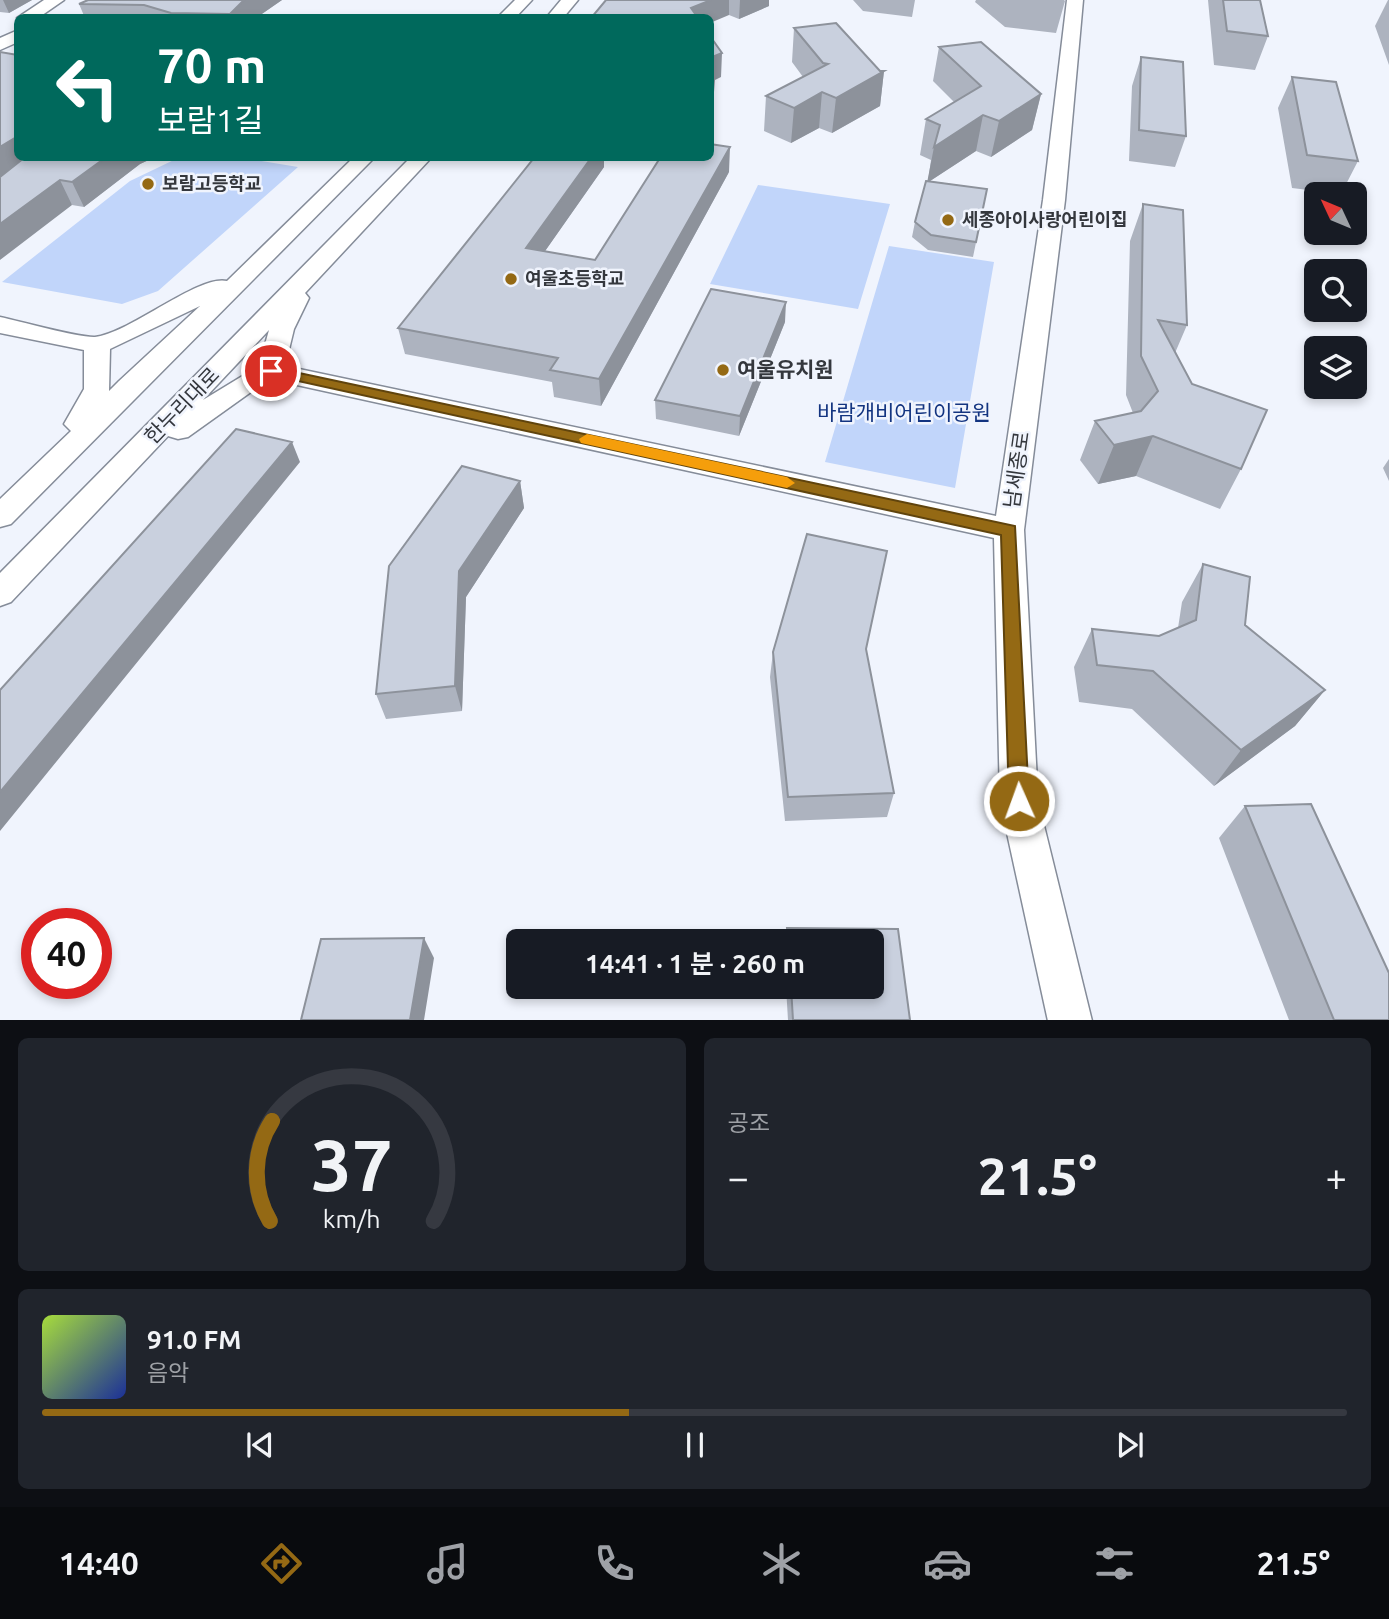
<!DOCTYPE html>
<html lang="ko">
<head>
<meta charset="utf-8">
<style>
	body { margin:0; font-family:Ubuntu,"Noto Sans KR",sans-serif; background:#20242c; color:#f1f3f6; height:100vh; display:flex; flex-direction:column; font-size:26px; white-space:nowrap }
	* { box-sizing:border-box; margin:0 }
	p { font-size:23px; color:#9ea1a6 }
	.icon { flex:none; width:38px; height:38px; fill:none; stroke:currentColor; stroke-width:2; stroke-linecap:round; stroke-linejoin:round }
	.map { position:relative; height:1020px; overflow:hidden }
	.details { display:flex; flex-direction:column; gap:18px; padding:18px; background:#0d0f14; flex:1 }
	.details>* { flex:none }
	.hud { position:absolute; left:14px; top:14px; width:700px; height:147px; border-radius:10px; box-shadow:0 4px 10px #0003; background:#00695c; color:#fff; overflow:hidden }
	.needle { width:46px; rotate:314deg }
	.controls { position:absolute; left:1304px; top:182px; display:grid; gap:14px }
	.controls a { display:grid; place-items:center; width:63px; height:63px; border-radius:10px; background:#171b24; box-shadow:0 4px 10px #0003; font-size:35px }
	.speed { position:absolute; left:21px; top:908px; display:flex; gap:14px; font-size:35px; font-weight:700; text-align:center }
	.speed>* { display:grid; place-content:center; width:91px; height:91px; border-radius:50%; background:#171b24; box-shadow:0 4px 10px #0003; line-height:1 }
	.speed .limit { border:10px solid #d22; background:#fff; color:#111 }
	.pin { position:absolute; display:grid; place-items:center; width:60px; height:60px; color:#fff; margin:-30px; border:4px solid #fff; border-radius:50%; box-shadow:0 2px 7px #0007 }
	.me { position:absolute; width:77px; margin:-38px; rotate:358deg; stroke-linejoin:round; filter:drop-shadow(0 0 5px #0008) }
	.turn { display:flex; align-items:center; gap:24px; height:147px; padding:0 28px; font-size:32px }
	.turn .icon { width:91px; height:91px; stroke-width:2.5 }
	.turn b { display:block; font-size:49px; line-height:60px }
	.big { font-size:52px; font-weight:600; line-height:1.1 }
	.details .tile { flex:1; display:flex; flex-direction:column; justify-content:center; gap:10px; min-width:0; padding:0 24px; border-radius:10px; background:#20242c }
	.details .dial { align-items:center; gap:0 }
	.dial svg { height:182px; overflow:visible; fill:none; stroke:#363941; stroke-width:7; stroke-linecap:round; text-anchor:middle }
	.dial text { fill:#f1f3f6; stroke:none }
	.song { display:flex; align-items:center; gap:21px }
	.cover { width:84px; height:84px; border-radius:10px; background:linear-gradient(135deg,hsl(80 70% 55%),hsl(230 70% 35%)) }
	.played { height:7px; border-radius:4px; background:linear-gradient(90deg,#946914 45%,#363941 45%) }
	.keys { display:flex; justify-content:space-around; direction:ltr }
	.heat { display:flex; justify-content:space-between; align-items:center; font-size:38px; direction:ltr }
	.details .tiles { flex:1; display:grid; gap:18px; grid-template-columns:1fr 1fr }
	.tile:last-child { grid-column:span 2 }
	.trip { position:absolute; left:506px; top:929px; width:378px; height:70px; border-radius:10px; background:#171b24; box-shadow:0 4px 10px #0003; font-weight:600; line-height:70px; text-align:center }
	.menu { display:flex; height:112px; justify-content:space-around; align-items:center; background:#090b0e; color:#9ea1a6 }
	.menu .icon { width:49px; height:49px }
	.menu .active { color:#946914 }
	.menu b { font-size:32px; color:#f1f3f6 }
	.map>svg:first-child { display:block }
	.green { fill:#c1d5fa }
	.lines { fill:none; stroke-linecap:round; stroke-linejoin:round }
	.minor-casing { stroke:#858c99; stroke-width:3 }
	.minor { fill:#fff; fill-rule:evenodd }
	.wall { fill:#adb3bf }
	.shaded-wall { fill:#8d929b }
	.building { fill:#c9d0de; stroke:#8d929b; stroke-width:2 }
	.route { fill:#946914; stroke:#60440d; stroke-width:2 }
	.slow { fill:#f59e0b }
	.poi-dot { fill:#946914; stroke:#f0f4fd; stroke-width:2.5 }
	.labels { text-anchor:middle; stroke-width:5; stroke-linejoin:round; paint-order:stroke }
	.far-poi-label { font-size:18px; font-weight:bold; fill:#34373d; stroke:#f0f4fd; text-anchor:start }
	.poi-label { font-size:21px; font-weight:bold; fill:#34373d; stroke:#f0f4fd; text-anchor:start }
	.street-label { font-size:21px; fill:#34373d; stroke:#f0f4fd }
	.park-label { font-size:21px; fill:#133480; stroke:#f0f4fd }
</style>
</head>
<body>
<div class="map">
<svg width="1389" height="1021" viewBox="0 0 1389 1021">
	<rect width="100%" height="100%" fill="#f0f4fd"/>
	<path class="green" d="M178 158H244L298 167 158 291 122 304 2 282 130 181Z
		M758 185 890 204 858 309 710 284Z
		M889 246 994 262 955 488 825 462Z"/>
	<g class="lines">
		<g class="minor-casing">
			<path id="minor" d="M44 0H64L38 18H17Z
				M515 0H532L515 18H497Z
				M561 0H578L563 18H546Z
				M1067 0H1083L1065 200 1024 530 1038 801 1092 1021H1048L1000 801 994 538 274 380 251 392 188 437 178 439 168 436 11 602 0 606V573L410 158H431L305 293 309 298 294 329 285 366 996 516 1043 200ZM269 330 259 366 203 400Z
				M18 30V42L0 50V38Z
				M353 158H374L11 524 0 527V499L71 431 64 424 84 389V350L0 333V317C19 321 80 338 95 337 130 333 199 274 227 281ZM200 306 119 381 109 391 110 349Z"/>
		</g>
		<use href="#minor" class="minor"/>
	</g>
	<path class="wall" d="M0 0H32L9 13 0 12Z
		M88 0H282L256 18H85L79 4Z
		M606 0H769V6L739 19 729 15Z
		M853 0H915L912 17 863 11Z
		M976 0H1064L1065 1 1056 33 1005 27 975 2Z
		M1208 0H1260L1268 36 1255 70 1214 65Z
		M1388 0H1389V65L1375 26Z
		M794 28 880 71H884L880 106 832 133 819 128 791 143 764 131 766 96 803 77 792 62Z
		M939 47 1041 94 1032 130 991 157 976 151 930 181 987 189 973 257 928 250 912 237 915 222 928 181 931 160 920 155 926 119 954 102 933 81Z
		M1141 57 1186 136 1175 167 1129 161 1132 86Z
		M1292 77 1358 161 1341 194 1292 188 1278 108Z
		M18 158H153L140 164 84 207 72 205Z
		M604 158V167L545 251 595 260 729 172 601 406 554 397 552 382 405 354 398 328Z
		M1143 204 1187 325 1175 353 1192 384 1241 469 1220 509 1136 476 1098 484 1080 460 1095 421 1133 413 1126 395 1130 241Z
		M785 322 739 436 656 419 655 400Z
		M1389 459V481L1383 468Z
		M520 481 524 508 466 597 462 711 386 719 376 694Z
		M1203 564 1245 625 1325 690 1295 726 1214 786 1132 709 1079 702 1074 667 1092 629 1159 636 1178 628 1182 602Z
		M866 649 894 793 887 817 785 821 770 677 773 652Z
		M1245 806 1389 1020H1289L1219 838Z
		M787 928 898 929 910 1020H788L786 987H872V942H785Z"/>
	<path class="shaded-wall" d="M3 0H32L9 13Z
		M244 0H282L256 18H231L230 14Z
		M711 0H729V15L710 23V18H691V8Z
		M740 0H769V6L739 19Z
		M722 53 721 77 715 80 714 92 710 94V58Z
		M884 71 880 106 832 133 836 98Z
		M822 92 819 128 791 143 794 108Z
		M1041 94 1032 130 991 157 999 121Z
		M983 115 976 151 927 183 934 147Z
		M18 136V158H33L0 180V147Z
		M730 147 729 172 601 406 599 379Z
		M105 158H153L140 164 84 207 72 182Z
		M591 158H604V167L529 274 526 248Z
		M60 180 72 205 0 260V224Z
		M786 302 785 322 739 436 740 416Z
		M1153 436 1136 476 1098 484 1114 445Z
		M292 442 300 462 0 831V792Z
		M520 481 524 508 466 597 462 711 455 686 459 571Z
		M1325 690 1295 726 1214 786 1241 750Z
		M424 938 434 958 424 1020H410Z"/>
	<path class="building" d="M88 0H244L230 14 171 13 144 5 79 4Z
		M606 0H711L691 8 698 18H591Z
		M1223 0H1260L1268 36 1227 31Z
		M836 23 880 71H884L836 98 822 92 794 108 766 96 828 64 823 63 794 28Z
		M710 36 722 53 710 58Z
		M981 42 1041 94 999 121 983 115 934 147 940 125 926 119 981 86 939 47Z
		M0 52 18 55V136L0 147Z
		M1141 57 1183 62 1186 136 1139 130Z
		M710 61 715 67 710 69Z
		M1292 77 1336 82 1358 161 1307 155Z
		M710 144 730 147 599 379 550 370 558 358 398 328 534 158H591L526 248 595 260 660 158H710Z
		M24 158H105L72 182 60 180 0 224V177Z
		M926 181 987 189 976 242 931 235 915 222Z
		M1143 204 1183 210 1187 325 1158 320 1192 384 1267 410 1241 469 1153 436 1114 445 1095 421 1141 411 1158 391 1141 356Z
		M711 289 786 302 740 416 655 400Z
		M236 429 292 442 0 792V690Z
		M462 466 520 481 459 571 455 686 376 694 389 566Z
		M807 534 887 551 866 649 894 793 788 797 773 652Z
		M1203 564 1250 577 1245 625 1325 690 1241 750 1153 671 1097 665 1092 629 1159 636 1196 620Z
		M1311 804 1389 973V1020H1334L1245 806Z
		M787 928 898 929 910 1020H793L791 987H872V942H788Z
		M424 938 410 1020H301L321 939Z"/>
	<path class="route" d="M271 367 1015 526 1029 801 1026 807 1019 810 1012 807 1009 801 1001 535 266 374V368Z"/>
	<path class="slow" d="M587 434 787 477 795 483 787 488 581 443 579 439Z"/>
	<g class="poi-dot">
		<circle cx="148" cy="184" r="7"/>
		<circle cx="948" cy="220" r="7"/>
		<circle cx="511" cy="279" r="7"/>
		<circle cx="723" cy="370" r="7"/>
	</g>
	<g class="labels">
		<g class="far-poi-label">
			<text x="162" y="190">보람고등학교</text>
			<text x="962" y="226">세종아이사랑어린이집</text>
			<text x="525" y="285">여울초등학교</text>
		</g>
		<g class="poi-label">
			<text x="737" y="377">여울유치원</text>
		</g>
		<g class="street-label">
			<text transform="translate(182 406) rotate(-46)" y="7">한누리대로</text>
			<text transform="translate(1017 470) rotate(-82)" y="7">남세종로</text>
		</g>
		<g class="park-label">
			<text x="904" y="420">바람개비어린이공원</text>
		</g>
	</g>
</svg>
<div class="controls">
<a><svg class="needle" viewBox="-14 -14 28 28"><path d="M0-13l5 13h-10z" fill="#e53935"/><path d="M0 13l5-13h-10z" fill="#9ea1a6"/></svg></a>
<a><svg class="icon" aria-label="search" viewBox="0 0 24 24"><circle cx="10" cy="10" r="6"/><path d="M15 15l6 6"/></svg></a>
<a><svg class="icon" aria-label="layers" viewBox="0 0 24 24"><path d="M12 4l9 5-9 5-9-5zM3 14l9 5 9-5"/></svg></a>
</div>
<div class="speed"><div class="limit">40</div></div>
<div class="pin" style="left:271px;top:371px;background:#d93025"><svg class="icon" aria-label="arrive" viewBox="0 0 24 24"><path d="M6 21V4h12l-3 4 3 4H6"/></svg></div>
<svg class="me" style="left:1019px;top:801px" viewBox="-20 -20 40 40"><circle r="17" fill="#946914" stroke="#fff" stroke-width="3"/><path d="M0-11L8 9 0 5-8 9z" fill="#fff"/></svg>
<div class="trip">14:41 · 1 분 · 260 m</div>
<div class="hud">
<div class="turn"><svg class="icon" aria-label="left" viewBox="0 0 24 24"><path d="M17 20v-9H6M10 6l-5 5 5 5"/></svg><div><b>70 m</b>보람1길</div></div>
</div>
</div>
<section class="details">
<div class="tiles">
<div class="tile dial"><svg viewBox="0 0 100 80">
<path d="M14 69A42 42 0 1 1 86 69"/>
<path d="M14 69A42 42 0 0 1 15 25" stroke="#946914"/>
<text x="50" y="56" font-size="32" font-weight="700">37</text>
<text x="50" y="72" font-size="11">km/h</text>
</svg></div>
<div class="tile"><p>공조</p>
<div class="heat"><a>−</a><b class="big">21.5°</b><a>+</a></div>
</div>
<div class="tile">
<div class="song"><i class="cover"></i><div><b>91.0 FM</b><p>음악</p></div></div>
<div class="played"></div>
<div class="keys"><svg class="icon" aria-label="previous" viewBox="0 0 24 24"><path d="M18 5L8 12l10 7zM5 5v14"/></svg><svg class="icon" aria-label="pause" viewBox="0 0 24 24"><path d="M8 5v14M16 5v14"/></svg><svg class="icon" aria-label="next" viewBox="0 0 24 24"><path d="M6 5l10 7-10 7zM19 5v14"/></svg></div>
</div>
</div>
</section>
<nav class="menu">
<b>14:40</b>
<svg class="icon active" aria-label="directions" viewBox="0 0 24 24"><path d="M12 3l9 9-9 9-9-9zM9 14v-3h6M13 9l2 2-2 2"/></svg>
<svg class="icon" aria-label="music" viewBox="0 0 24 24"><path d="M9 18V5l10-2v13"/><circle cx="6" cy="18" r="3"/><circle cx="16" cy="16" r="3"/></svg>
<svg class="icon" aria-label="phone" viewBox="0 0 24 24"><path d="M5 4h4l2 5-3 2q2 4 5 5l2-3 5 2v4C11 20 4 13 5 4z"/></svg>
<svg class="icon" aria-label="climate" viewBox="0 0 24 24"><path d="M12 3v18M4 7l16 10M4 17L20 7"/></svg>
<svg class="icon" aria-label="car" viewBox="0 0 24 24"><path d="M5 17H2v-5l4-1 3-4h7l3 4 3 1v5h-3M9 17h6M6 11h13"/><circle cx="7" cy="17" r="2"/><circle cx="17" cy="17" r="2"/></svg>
<svg class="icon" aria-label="filters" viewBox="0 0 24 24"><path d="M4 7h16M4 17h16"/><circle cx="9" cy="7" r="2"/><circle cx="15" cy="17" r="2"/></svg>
<b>21.5°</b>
</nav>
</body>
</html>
